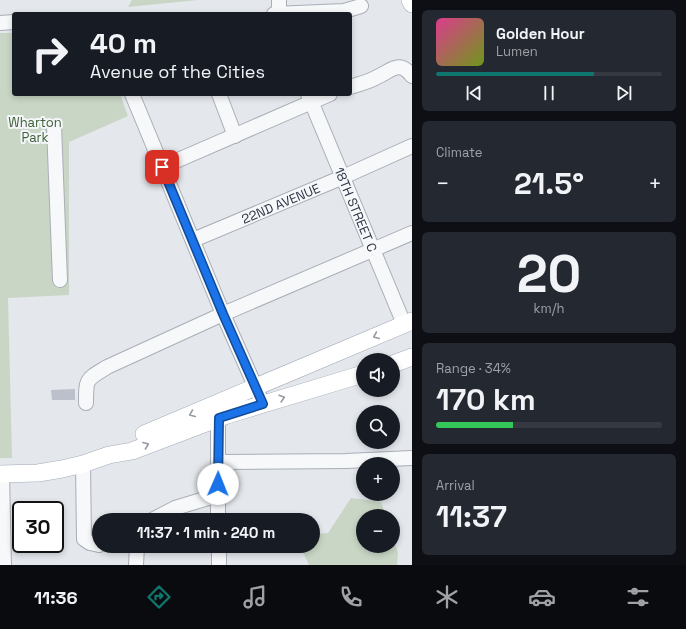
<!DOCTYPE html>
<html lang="en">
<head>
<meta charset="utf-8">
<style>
	body { margin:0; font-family:"Space Grotesk",sans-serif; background:#242831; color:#f1f3f6; height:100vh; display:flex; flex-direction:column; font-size:15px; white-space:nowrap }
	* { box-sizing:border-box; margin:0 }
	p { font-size:13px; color:#9ea1a6 }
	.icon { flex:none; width:22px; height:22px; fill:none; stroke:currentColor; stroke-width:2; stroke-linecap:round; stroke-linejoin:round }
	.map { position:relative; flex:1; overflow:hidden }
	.drawer { display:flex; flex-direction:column; gap:10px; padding:10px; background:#0d0f14; width:274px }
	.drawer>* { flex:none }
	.banner { position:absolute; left:12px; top:12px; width:340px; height:84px; border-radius:4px; box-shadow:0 2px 6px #0003; background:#171b24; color:#f1f3f6; overflow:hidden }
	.controls { position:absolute; left:356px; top:353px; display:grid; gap:8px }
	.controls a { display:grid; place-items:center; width:44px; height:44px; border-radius:50%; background:#171b24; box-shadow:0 2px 6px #0003; font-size:20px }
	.speed { position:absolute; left:12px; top:501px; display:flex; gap:8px; font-size:20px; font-weight:700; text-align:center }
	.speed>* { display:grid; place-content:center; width:52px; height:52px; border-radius:50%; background:#171b24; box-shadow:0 2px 6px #0003; line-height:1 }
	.speed .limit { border:2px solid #111; border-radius:6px; background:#fff; color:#111 }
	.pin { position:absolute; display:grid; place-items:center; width:34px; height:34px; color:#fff; margin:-17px; border-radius:8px; box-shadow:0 2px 6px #0006 }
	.me { position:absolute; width:44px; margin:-22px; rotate:1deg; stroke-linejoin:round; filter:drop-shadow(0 0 3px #0008) }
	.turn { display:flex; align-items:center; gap:14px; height:84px; padding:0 12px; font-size:18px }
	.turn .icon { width:52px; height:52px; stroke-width:2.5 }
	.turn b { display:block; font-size:28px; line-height:34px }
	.big { font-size:30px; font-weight:700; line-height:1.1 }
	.drawer .widget { flex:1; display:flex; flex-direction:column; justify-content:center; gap:6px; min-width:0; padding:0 14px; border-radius:6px; background:#242831 }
	.drawer .dial { align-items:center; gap:0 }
	.dial b { font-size:52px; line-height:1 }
	.song { display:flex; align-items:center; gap:12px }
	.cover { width:48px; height:48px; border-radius:6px; background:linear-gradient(135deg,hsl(330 70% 55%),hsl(80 70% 35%)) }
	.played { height:4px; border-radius:2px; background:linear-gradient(90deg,#0f766e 70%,#363941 70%) }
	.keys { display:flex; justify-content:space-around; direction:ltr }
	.heat { display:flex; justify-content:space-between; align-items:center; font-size:22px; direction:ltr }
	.charge { height:6px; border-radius:3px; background:linear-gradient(90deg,#34c759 34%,#363941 0) }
	.trip { position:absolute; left:92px; top:513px; width:228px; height:40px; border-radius:20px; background:#171b24; box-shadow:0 2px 6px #0003; font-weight:700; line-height:40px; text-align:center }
	.menu { display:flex; height:64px; justify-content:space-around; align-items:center; background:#090b0e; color:#9ea1a6 }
	.menu .icon { width:28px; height:28px }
	.menu .active { color:#0f766e }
	.menu b { font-size:18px; color:#f1f3f6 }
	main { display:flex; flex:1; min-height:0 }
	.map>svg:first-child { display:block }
	.green { fill:#c9d6c5 }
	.building { fill:#bbc0ca }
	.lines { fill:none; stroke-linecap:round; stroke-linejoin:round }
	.minor-casing { stroke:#a9aeb7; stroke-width:16 }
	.major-casing { stroke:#a3abb8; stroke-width:18 }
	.minor { stroke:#f7f8fa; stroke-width:14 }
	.major { stroke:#fff; stroke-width:17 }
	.oneway { stroke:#959aa2 }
	.route-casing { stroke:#114b97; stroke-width:10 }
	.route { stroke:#1a73e8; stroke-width:7 }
	.labels { text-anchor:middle; stroke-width:4; stroke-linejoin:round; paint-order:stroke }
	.park-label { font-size:13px; fill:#3f6138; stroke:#f4f6f9 }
	.street-label { font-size:13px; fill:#2b3445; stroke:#f4f6f9 }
</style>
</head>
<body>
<main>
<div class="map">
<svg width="412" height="565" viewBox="0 0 412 565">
	<rect width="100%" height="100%" fill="#e4e7ec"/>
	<path class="green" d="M132 0H198L128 7Z
		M0 33H14V94H120L128 116 69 142V295L8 298 12 458H0Z
		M351 498 381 502 386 516H363V546H393V537L398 553 397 565H309L303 552 301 546H313V534L328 533Z"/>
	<path class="building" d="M75 389V400H52L51 390Z"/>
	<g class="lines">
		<g class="minor-casing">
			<g id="minor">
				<path d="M274 14 344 11 361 6"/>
				<path d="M279 14V0"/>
				<path d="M0 23 14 22"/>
				<path d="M350 87C359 84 369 82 377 77 391 71 399 59 412 76"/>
				<path d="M132 94 223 314 263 404"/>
				<path d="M219 94 235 136"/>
				<path id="s1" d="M308 94 404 324"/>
				<path d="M54 126 60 280"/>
				<path d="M162 167 330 94"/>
				<path id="s2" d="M193 240 343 177 412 146"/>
				<path d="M86 403C86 378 86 380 107 367L223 314 412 233"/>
				<path d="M218 462 346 461 412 458"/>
				<path d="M83 464 84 539 90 543 99 545"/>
				<path d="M2 474 4 565"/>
				<path d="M152 520 175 508 218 495"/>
				<path d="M218 520V409"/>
				<path d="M219 546V565"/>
				<path d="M136 565 137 546"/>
			</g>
		</g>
		<g class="major-casing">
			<path id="major" d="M410 0 412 4
				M393 364 412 357
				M144 434 412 321
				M0 474 38 473 62 469 83 464 109 455 132 451 227 415 363 374"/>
		</g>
		<use href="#minor" class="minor"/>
		<use href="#major" class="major"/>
	</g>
	<defs><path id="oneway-chevron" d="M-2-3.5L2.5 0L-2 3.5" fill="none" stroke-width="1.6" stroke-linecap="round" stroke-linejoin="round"/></defs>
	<g class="oneway">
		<use href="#oneway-chevron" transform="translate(376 336) rotate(157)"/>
		<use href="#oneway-chevron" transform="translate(282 398) rotate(-16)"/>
		<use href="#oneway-chevron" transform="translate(192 414) rotate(158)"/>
		<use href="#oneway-chevron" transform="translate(146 445) rotate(-21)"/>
	</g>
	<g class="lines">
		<g class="route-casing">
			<path id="route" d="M162 167 223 314 263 404 219 418 218 484"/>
		</g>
		<use href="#route" class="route"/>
	</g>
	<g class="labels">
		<g class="park-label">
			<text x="35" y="127">Wharton<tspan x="35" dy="15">Park</tspan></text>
		</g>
		<g class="street-label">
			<text dy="5" stroke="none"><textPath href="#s2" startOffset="95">22ND AVENUE</textPath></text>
			<text dy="5" stroke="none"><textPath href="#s1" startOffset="125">18TH STREET C</textPath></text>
		</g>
	</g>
</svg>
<div class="controls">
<a><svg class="icon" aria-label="sound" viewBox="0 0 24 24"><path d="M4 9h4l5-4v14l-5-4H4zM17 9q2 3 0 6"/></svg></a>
<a><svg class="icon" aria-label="search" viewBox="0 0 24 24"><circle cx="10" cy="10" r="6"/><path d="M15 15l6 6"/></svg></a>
<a>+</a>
<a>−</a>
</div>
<div class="speed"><div class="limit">30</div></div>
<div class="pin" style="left:162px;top:167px;background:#d93025"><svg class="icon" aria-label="arrive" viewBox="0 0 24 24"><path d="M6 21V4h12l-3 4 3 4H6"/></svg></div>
<svg class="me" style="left:218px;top:484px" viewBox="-20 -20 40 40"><circle r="19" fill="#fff"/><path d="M0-13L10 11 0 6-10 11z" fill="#1a73e8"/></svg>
<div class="trip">11:37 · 1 min · 240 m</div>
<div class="banner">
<div class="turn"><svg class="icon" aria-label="right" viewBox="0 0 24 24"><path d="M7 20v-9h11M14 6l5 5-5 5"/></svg><div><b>40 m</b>Avenue of the Cities</div></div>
</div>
</div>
<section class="drawer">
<div class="widget">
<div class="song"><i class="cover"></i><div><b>Golden Hour</b><p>Lumen</p></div></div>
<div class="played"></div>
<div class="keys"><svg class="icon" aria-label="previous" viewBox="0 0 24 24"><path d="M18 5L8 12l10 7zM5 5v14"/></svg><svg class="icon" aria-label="pause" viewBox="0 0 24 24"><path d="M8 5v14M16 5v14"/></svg><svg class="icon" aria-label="next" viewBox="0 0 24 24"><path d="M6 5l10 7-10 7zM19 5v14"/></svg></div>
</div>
<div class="widget"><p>Climate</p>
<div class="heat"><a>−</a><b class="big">21.5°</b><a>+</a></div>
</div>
<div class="widget dial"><b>20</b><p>km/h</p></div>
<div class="widget"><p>Range · 34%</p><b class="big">170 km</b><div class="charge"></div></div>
<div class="widget"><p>Arrival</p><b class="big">11:37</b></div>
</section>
</main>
<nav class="menu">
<b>11:36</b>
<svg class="icon active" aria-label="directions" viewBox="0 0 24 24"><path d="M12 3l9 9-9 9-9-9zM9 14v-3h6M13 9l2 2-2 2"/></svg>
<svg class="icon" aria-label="music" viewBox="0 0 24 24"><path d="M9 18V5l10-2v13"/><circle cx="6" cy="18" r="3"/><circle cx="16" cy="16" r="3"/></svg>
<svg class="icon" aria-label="phone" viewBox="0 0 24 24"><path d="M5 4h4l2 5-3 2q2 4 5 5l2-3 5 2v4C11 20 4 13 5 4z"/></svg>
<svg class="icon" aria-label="climate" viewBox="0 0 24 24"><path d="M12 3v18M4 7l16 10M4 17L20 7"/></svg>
<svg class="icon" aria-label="car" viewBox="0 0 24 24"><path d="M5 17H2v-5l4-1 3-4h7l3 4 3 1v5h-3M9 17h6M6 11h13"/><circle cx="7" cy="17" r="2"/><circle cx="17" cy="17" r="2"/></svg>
<svg class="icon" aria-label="filters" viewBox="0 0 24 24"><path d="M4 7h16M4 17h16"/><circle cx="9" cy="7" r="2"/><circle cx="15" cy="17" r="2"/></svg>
</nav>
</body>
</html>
